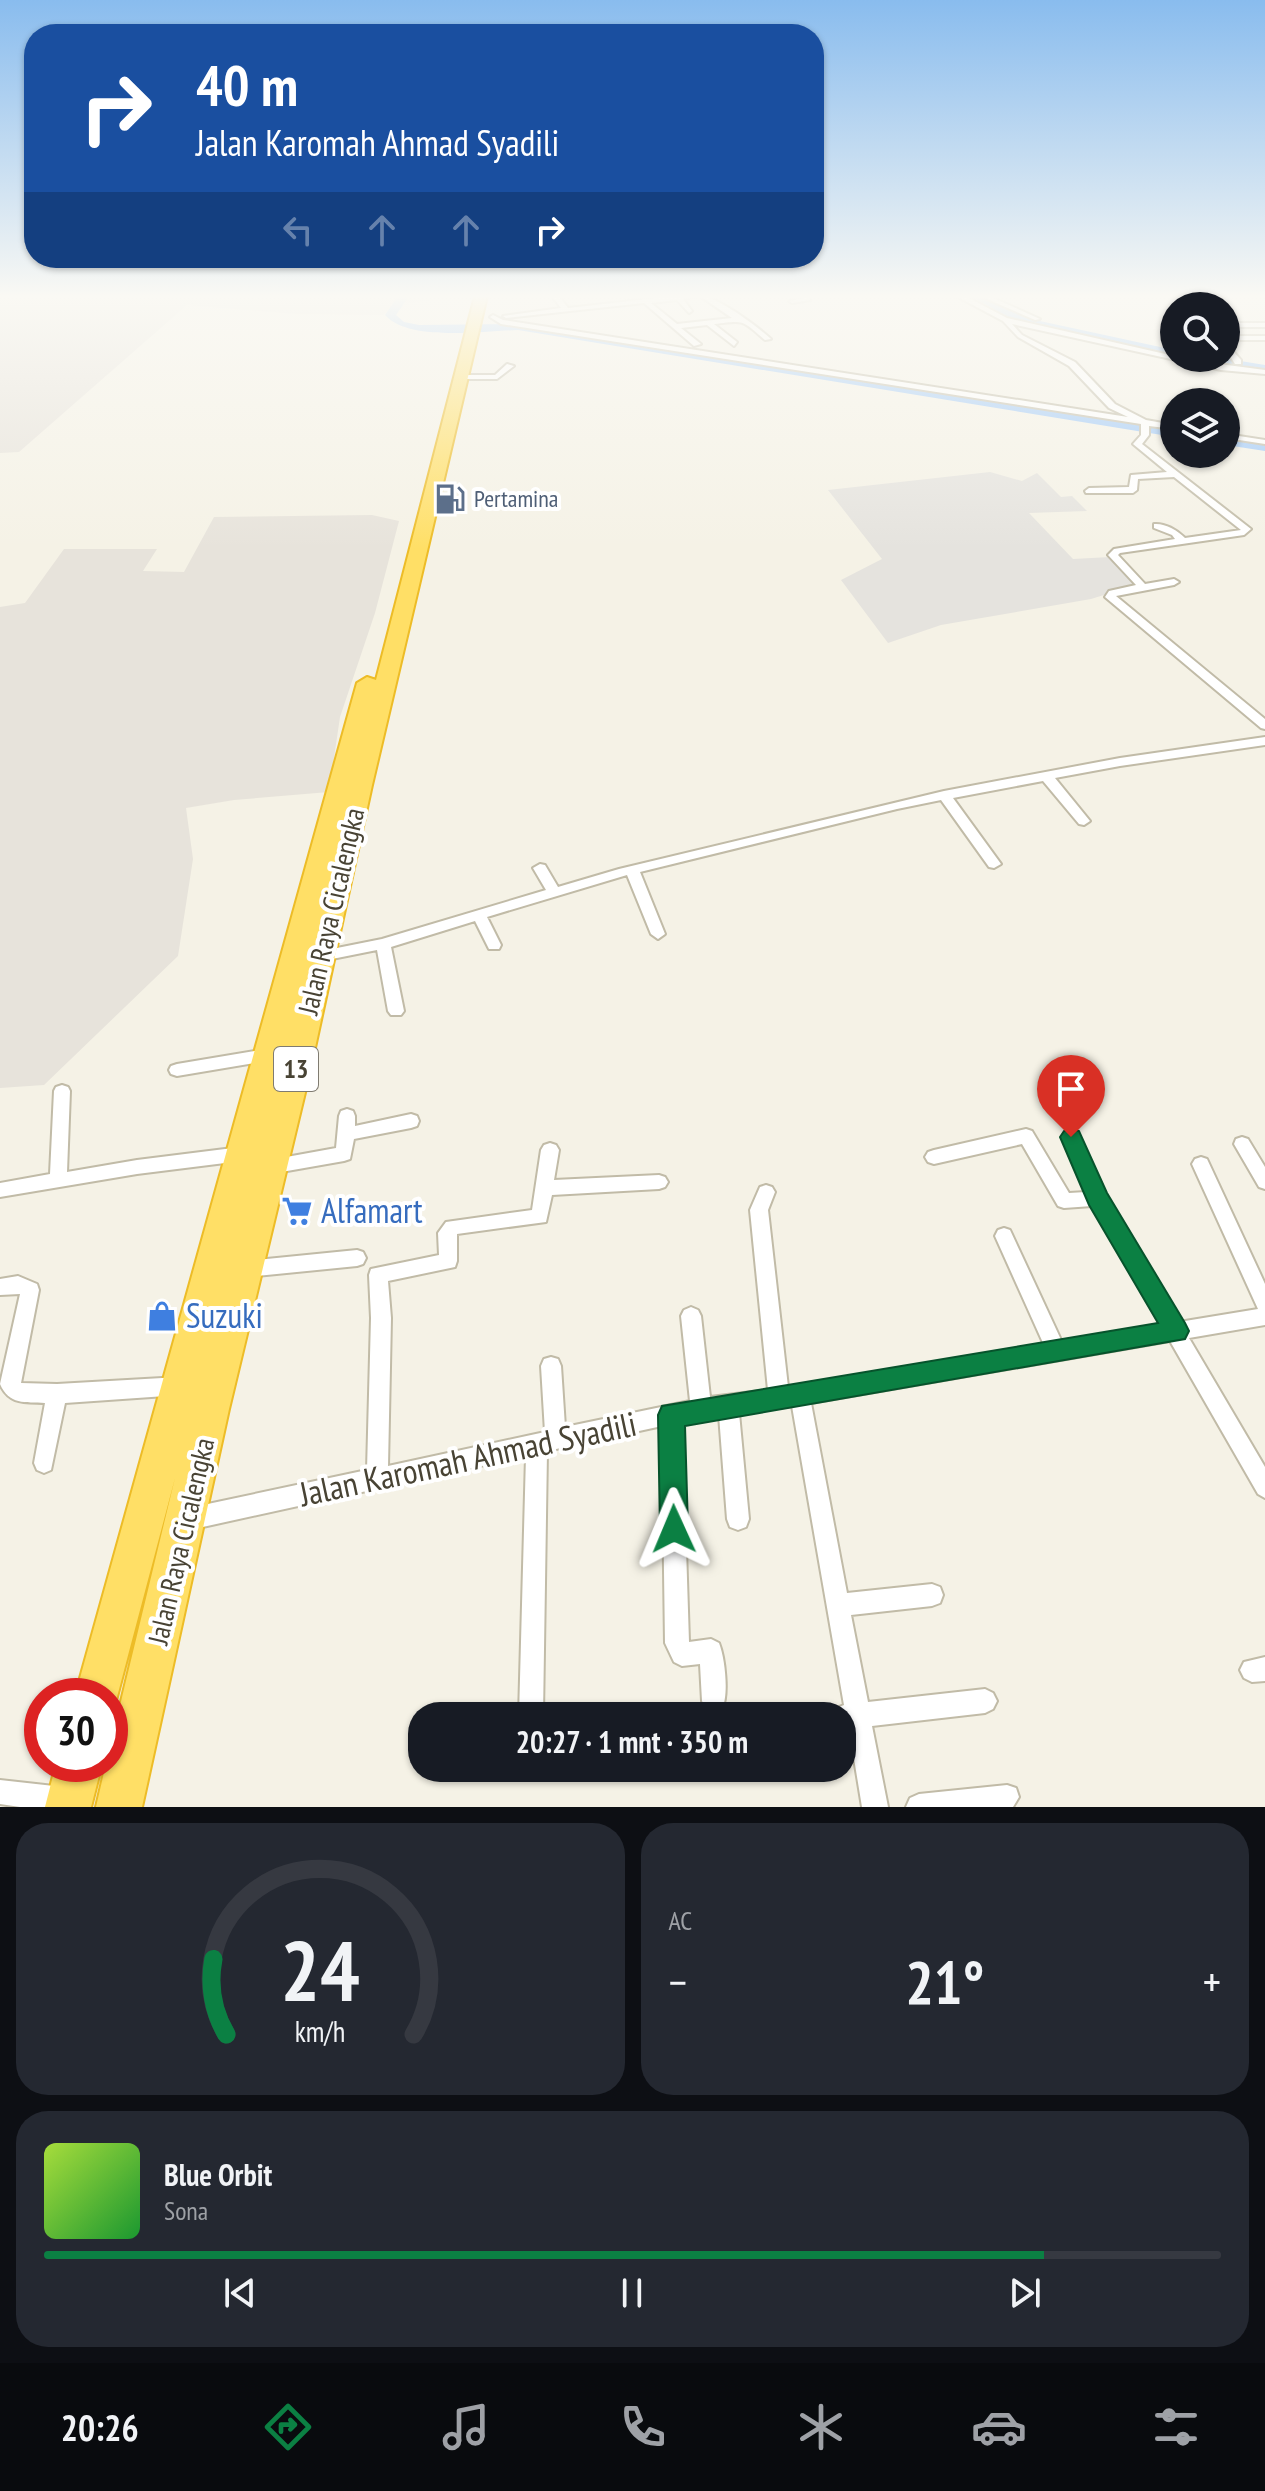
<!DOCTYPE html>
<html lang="id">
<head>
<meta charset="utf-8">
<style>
	body { margin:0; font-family:"PT Sans Narrow",sans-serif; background:#242831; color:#f1f3f6; height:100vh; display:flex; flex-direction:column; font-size:30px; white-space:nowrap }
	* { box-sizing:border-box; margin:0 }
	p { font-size:26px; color:#9ea1a6 }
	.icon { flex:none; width:44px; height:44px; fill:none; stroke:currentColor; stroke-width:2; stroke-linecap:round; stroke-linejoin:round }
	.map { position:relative; height:1807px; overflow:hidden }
	.sheet { display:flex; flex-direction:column; gap:16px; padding:16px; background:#0d0f14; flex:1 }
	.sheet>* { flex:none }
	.guide { position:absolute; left:24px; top:24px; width:800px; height:244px; border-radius:32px; box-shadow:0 2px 6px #0004; background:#1a4fa0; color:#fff; overflow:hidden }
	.fabs { position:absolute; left:1160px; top:292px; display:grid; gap:16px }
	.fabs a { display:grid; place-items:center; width:80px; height:80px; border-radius:50%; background:#171b24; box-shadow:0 2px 6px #0004; font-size:40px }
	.speed { position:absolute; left:24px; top:1678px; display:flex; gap:16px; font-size:40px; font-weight:700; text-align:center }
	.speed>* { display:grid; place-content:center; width:104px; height:104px; border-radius:50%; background:#171b24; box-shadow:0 2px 6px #0004; line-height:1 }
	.speed .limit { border:12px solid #d22; background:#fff; color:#111 }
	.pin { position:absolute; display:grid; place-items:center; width:68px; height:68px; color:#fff; margin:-82px -34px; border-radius:50% 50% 50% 0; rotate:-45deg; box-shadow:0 0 8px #0007 }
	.pin .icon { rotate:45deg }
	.me { position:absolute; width:88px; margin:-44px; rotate:359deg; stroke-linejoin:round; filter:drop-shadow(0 0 6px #0008) }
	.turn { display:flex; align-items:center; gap:28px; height:168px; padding:0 40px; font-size:36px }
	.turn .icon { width:104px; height:104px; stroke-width:2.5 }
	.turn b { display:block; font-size:56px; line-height:68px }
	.lanes { display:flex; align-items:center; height:76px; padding:0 40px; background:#0003; justify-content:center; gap:40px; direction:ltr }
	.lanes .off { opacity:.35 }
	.big { font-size:60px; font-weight:700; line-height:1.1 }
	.sheet .widget { flex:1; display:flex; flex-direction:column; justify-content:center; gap:12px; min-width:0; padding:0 28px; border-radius:32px; background:#242831 }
	.sheet .dial { align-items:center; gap:0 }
	.dial svg { height:208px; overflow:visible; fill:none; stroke:#363941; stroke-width:7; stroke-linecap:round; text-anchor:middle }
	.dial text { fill:#f1f3f6; stroke:none }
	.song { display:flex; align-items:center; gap:24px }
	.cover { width:96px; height:96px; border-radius:12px; background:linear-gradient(135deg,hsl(80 70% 55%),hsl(130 70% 35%)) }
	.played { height:8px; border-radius:4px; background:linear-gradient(90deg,#0b8043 85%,#363941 85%) }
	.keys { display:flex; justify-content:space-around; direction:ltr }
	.heat { display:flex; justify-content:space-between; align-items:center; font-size:44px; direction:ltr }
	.sheet .tiles { flex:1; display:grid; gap:16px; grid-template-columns:1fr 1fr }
	.widget:last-child { grid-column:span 2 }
	.trip { position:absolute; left:408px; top:1702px; width:448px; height:80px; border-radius:32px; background:#171b24; box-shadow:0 2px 6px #0004; font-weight:700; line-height:80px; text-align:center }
	.tabs { display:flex; height:128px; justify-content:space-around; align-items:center; background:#090b0e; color:#9ea1a6 }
	.tabs .icon { width:56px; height:56px }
	.tabs .active { color:#0b8043 }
	.tabs b { font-size:36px; color:#f1f3f6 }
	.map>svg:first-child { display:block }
	.industrial { fill:#e7e3db }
	.parking { fill:#e5e3de }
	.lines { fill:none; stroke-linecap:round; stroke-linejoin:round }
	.river { fill:#9cc7f8; fill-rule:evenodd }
	.street-casing { stroke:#c1bba7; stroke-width:4 }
	.highway-casing { stroke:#edbc27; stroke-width:4 }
	.street { fill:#fff; fill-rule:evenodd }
	.highway { fill:#ffdf66; fill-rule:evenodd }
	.route { fill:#0b8043; stroke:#07532c; stroke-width:2 }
	.labels { text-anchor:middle; stroke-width:8; stroke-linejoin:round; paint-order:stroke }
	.far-service-label { font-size:24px; fill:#4e5e75; stroke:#fff; text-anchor:start }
	.shield { fill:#fff; stroke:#7f7b71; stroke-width:2 }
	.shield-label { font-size:26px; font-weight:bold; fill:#484334 }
	.street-label { font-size:28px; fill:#484334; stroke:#fff }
	.near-shop-label { font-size:34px; fill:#366cbe; stroke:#fff; text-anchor:start }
	.near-street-label { font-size:34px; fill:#484334; stroke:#fff }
</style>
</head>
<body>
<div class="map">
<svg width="1265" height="1807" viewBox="0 0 1265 1807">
	<rect width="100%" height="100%" fill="#f5f2e6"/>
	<path class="industrial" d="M0 296H437L439 299 394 305 383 315 296 314 187 305 19 452 0 453Z
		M372 515 399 521 375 613 340 717 329 792 234 800 186 808 193 859 178 956 44 1085 0 1088V607L25 603 64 549H157L143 571 184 572 214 517Z"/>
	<path class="parking" d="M990 472 1022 481 1037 473 1061 497 1072 496 1087 511 1029 513 1073 559 1110 557 1136 585 1091 599 941 625 888 643 841 580 882 559 828 490Z"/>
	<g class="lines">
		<path class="river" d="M398 296H409L396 315 404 322 419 325 518 324 1174 429V437L518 330C483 331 409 342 385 315Z
			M970 296H984L1026 318 1174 350V356L1019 323Z
			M1194 358H1222L1265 365V371Z
			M1226 437 1265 443V451L1226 445Z"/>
		<g class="street-casing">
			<path id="street" d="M552 296H559L568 308 674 296H699L683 299 692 311 689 313 677 300 651 303 677 324 732 318 700 296C717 296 758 327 771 339L765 340C742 320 745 320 714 324L737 342 734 346 707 325 681 328 701 344 694 346 644 303 506 318 503 316 561 308Z
				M956 296H965L1007 318 1174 356V358L1265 370V374L1221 370 1012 324 1022 335 1075 362 1115 404 1146 420 1174 425V429L1149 426V435L1142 444 1251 529 1244 535 1120 553 1118 555 1145 584 1174 579 1179 582 1174 585 1116 596 1265 719V729L1261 728 1105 597 1109 591 1136 585 1108 555 1114 549 1175 539 1172 535 1154 528V524C1165 523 1177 530 1185 538L1241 530 1174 477 1138 479 1137 490 1133 493H1086L1085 491 1089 488 1129 487 1131 475 1167 472 1133 444 1141 435V424L501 324 490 317 493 315 503 320 1128 417 1109 408 1069 366 1018 337 1003 321Z
				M980 296H989L1040 319 1035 320Z
				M1177 296H1184L1199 302C1192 307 1183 302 1177 296Z
				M808 297 810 300 792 303 789 301Z
				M1226 323H1265V327H1226Z
				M1170 332H1174V336L1168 335Z
				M1226 336H1265V340H1226Z
				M1226 343 1241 360V364H1235L1226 350Z
				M507 364 514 366 497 379H460L456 377 460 375H495Z
				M1226 434 1265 440V444L1226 438Z
				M1265 737V745L1120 766 1055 778 1090 821 1084 825 1079 824 1043 781 953 798 1001 864 994 868 989 867 941 800 897 809 640 872 665 934 658 939 651 934 627 875 487 917 501 945 499 949H489L475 921 391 947 404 1011 401 1015H391L388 1011 377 950 322 961 315 956 322 951 382 939 546 890 533 868 540 864 545 865 558 887 619 869 944 791 1120 758Z
				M267 1049 273 1051 275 1055 273 1059 267 1061 177 1076 171 1074 169 1070 171 1066 177 1064Z
				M62 1085 68 1087 70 1091 67 1172 137 1160 241 1147 247 1149 250 1154 247 1159 241 1161 137 1174 0 1197V1183L50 1174 54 1091 56 1087Z
				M347 1109 353 1111 355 1116V1126L411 1114 417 1116 419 1121 417 1126 411 1128 354 1139 350 1159 344 1161 270 1174 264 1172 261 1167 264 1162 270 1160 336 1148 339 1116 341 1111Z
				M1026 1129 1032 1131 1069 1193 1086 1192 1063 1137 1065 1132 1071 1130 1077 1132 1104 1195 1179 1322 1258 1309 1192 1164 1195 1159 1201 1157 1207 1159 1265 1284V1325L1189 1338 1265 1467V1498L1258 1494 1170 1341 811 1403 847 1593 932 1584 940 1587 943 1595 940 1603 932 1606 851 1615 868 1702 985 1689 993 1693 997 1701 993 1709 985 1713 872 1726 888 1807H862L849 1728 842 1729V1716H830L834 1709 844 1705 792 1406 739 1413 749 1519 746 1527 738 1530 730 1527 727 1519 719 1415 682 1422 689 1642 711 1639 719 1643C725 1658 729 1695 722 1709L714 1713 706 1709 702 1701 700 1664 682 1666 674 1662 665 1643 662 1426 547 1451 543 1716H519L526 1456 189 1530 181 1527 178 1519 181 1511 189 1508 367 1470 371 1318 369 1275 371 1269 439 1255 438 1233 446 1222 532 1210 541 1150 544 1145 550 1143 556 1145 559 1150 554 1180 659 1175 665 1177 668 1182 665 1187 659 1189 552 1195 546 1222 457 1234V1261L455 1267 388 1281 391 1318 388 1466 545 1432 541 1366 544 1359 551 1357 558 1359 561 1366 565 1427 690 1401 681 1316 684 1310 691 1307 698 1310 701 1316 710 1397 768 1390 750 1210 760 1187 766 1185 772 1187 775 1192 768 1210 788 1387 1044 1345 995 1236 998 1230 1004 1228 1010 1230 1062 1342 1161 1325 1092 1206 1064 1208 1058 1206 1022 1144 934 1164 928 1162 925 1157 928 1152 934 1150Z
				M1242 1137 1248 1139 1265 1167V1189L1259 1187 1234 1144 1236 1139Z
				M357 1250 363 1252 366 1258 363 1264 357 1266 247 1277 240 1275 238 1269 240 1263 247 1261Z
				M18 1276 37 1284 39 1290 21 1383 57 1384 180 1377 187 1379 190 1386 187 1393 180 1395 65 1403 51 1470 44 1473 37 1470 34 1463 45 1403C25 1402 9 1405 0 1384L20 1294 0 1295V1279Z
				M1265 1657V1681L1252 1682 1244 1678 1240 1670 1244 1662Z
				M0 1780 63 1787 72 1791 76 1800 73 1807H20L0 1804Z
				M1007 1785 1016 1788 1019 1797 1013 1807H906L910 1798 919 1794Z"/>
		</g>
		<g class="highway-casing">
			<path id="highway" d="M475 296H487L372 785 308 1080 229 1409 142 1807H96L106 1764H110V1747L175 1478 113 1712 110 1713V1696H75L357 683 367 677 376 680Z
				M56 1764H102L91 1807H45Z"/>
		</g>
		<use href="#street" class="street"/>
		<use href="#highway" class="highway"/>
	</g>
	<linearGradient id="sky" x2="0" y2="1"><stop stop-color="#89bcee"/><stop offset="0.54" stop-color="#faf9f4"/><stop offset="1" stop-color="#faf9f4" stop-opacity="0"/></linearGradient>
	<rect width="1265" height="549" fill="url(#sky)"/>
	<path class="route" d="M1071 1129 1079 1131 1107 1193 1185 1323 1189 1331 1185 1339 685 1426 688 1529 684 1539 674 1543 664 1539 660 1529 658 1415 662 1406 1158 1323 1089 1205 1060 1137 1064 1131Z"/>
	<defs>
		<g id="fuel-bare" transform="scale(2.4)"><path d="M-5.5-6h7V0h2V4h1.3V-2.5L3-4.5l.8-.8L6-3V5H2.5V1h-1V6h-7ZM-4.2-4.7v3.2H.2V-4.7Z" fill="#5c6f8a" stroke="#fff" stroke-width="2.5" paint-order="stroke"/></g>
		<g id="supermarket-bare" transform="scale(2.4)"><path d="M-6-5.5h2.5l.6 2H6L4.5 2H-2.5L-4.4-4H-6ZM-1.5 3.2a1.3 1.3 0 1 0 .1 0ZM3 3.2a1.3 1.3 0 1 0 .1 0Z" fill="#3f7fe0" stroke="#fff" stroke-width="2.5" paint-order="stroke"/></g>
		<g id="shop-bare" transform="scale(2.4)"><path d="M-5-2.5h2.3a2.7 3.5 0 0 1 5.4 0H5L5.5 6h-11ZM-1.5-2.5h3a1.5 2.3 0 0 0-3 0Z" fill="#3f7fe0" stroke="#fff" stroke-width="2.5" paint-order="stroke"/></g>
	</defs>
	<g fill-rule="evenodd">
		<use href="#fuel-bare" x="450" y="499"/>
		<use href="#supermarket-bare" x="297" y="1211"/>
		<use href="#shop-bare" x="162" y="1316"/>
	</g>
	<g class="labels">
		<g class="far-service-label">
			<text x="474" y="507">Pertamina</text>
		</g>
		<rect class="shield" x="274" y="1047" width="44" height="44" rx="6"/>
		<g class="shield-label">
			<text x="296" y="1078">13</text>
		</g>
		<g class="street-label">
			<text transform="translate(331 911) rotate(-77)" y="10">Jalan Raya Cicalengka</text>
			<text transform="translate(181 1541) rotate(-77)" y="10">Jalan Raya Cicalengka</text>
		</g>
		<g class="near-shop-label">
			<text x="321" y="1223">Alfamart</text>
			<text x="186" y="1328">Suzuki</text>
		</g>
		<g class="near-street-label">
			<text transform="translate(468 1459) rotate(-12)" y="12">Jalan Karomah Ahmad Syadili</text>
		</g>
	</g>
</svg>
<div class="fabs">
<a><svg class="icon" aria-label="search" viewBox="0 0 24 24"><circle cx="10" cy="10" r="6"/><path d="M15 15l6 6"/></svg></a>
<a><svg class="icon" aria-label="layers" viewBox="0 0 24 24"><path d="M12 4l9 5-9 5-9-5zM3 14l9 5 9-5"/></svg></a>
</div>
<div class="speed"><div class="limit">30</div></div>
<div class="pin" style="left:1071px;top:1137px;background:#d93025"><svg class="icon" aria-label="arrive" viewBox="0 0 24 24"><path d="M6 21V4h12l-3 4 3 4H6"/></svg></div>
<svg class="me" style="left:674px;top:1529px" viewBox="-20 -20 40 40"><path d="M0-17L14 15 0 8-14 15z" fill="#0b8043" stroke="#fff" stroke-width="4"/></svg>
<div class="trip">20:27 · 1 mnt · 350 m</div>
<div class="guide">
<div class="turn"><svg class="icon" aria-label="right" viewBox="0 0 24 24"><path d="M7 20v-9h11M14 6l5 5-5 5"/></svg><div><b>40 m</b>Jalan Karomah Ahmad Syadili</div></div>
<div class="lanes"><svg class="icon off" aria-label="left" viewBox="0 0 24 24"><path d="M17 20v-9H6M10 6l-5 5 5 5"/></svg><svg class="icon off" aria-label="ahead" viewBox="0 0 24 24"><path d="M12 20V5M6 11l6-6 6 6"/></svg><svg class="icon off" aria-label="ahead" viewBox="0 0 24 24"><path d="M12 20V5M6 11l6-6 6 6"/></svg><svg class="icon" aria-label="right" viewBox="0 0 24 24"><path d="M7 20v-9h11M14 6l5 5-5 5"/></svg></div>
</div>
</div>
<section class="sheet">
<div class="tiles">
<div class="widget dial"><svg viewBox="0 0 100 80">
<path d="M14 69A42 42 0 1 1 86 69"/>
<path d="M14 69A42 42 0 0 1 9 40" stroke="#0b8043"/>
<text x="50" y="56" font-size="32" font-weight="700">24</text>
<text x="50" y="72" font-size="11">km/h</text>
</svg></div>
<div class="widget"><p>AC</p>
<div class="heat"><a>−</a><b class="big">21°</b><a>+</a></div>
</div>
<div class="widget">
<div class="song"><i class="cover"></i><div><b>Blue Orbit</b><p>Sona</p></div></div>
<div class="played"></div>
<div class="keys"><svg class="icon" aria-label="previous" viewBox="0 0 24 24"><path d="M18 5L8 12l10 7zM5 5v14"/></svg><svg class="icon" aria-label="pause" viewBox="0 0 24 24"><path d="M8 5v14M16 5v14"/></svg><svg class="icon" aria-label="next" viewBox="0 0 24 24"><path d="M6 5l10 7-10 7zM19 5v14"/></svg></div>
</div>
</div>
</section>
<nav class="tabs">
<b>20:26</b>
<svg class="icon active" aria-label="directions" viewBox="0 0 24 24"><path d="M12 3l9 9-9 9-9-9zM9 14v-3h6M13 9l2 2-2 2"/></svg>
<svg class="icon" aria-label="music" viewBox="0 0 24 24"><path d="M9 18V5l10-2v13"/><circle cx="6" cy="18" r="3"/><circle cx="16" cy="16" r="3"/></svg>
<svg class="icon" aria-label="phone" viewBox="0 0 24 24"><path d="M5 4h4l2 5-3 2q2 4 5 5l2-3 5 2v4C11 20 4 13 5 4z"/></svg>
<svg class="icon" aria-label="climate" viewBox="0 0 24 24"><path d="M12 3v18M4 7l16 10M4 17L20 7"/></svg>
<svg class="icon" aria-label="car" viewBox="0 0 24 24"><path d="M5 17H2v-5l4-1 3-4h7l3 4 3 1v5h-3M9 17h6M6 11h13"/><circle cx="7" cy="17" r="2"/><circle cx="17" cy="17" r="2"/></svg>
<svg class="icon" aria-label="filters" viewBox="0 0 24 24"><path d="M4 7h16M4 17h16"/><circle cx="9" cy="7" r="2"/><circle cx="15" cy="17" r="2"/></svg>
</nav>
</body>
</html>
